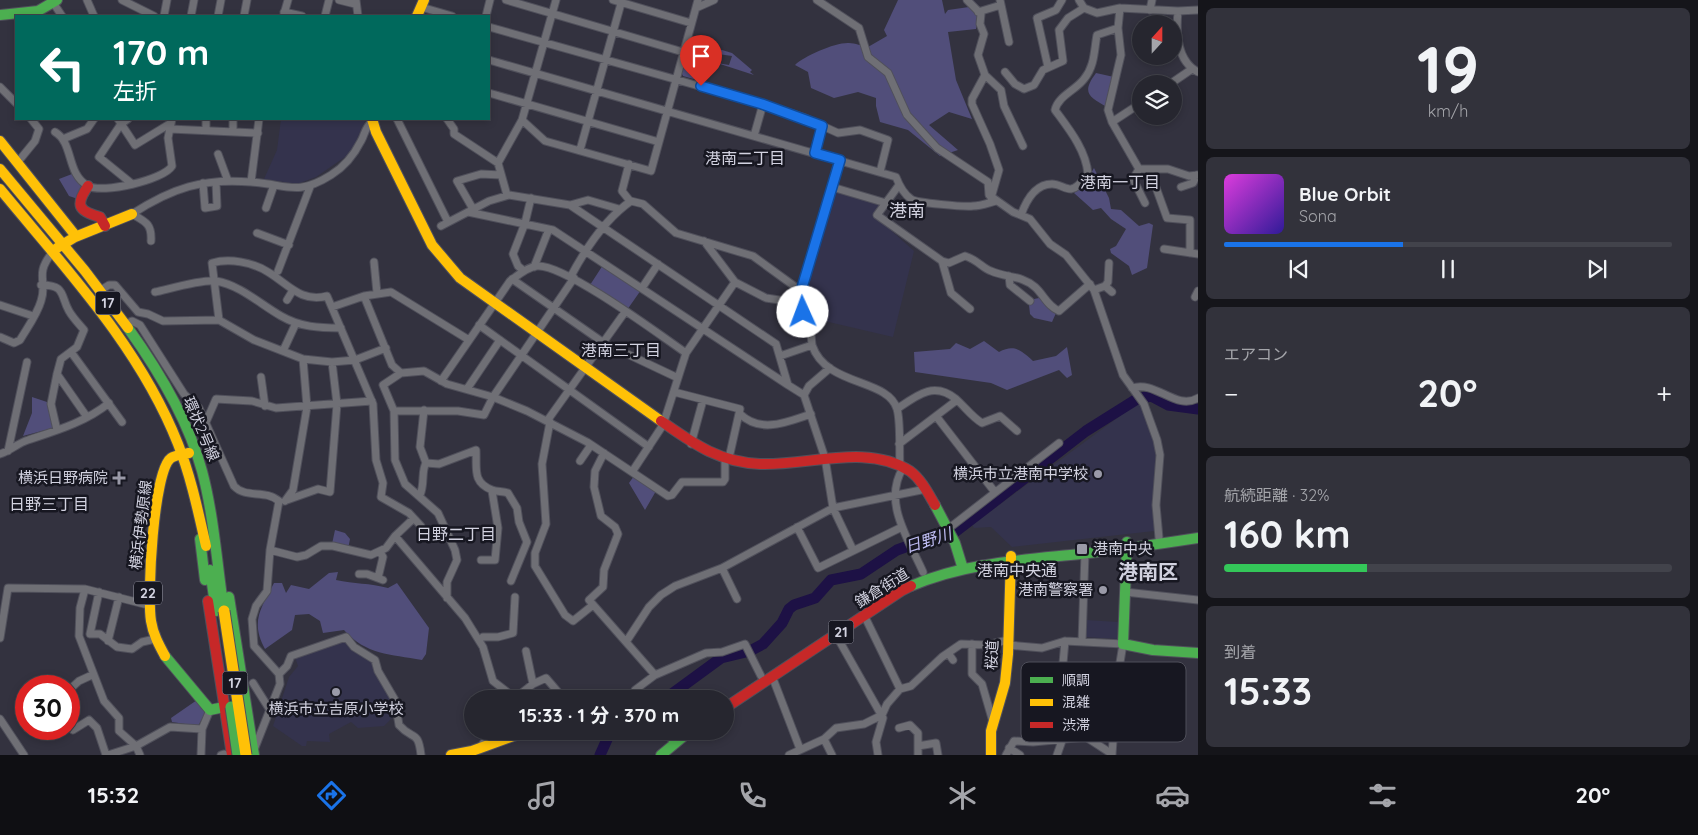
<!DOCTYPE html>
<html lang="ja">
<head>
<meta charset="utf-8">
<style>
	body { margin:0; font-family:Quicksand,"Noto Sans JP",sans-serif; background:#32323b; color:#f1f3f6; height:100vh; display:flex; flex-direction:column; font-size:19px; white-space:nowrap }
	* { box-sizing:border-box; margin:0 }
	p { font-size:16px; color:#a4a5aa }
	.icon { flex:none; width:28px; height:28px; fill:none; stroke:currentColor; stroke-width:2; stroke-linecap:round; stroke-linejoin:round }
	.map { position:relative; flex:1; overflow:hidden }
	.sheet { display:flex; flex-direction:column; gap:8px; padding:8px; background:#15151a; width:500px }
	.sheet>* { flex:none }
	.top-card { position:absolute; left:15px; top:15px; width:475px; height:105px; border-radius:0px; box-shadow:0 2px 8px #0003,0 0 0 1px #42434b; background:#00695c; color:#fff; overflow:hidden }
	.needle { width:32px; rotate:21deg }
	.buttons { position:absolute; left:1132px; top:15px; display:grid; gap:10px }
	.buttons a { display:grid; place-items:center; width:50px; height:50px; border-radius:50%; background:#26262f; box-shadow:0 2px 8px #0003,0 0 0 1px #42434b; font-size:25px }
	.speed { position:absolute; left:15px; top:675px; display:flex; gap:10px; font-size:25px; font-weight:700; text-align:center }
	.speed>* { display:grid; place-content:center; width:65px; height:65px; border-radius:50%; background:#26262f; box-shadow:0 2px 8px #0003,0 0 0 1px #42434b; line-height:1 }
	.speed .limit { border:8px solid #d22; background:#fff; color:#111 }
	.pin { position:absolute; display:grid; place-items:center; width:42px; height:42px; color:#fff; margin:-51px -21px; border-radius:50% 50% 50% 0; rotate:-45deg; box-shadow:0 0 5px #0007 }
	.pin .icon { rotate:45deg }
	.me { position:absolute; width:55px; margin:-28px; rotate:358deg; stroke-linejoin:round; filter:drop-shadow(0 0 4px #0008) }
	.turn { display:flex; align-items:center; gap:18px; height:105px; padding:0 15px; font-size:22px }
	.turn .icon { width:65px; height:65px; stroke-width:2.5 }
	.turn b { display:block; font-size:35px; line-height:42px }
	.big { font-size:38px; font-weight:700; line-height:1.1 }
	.sheet .card { flex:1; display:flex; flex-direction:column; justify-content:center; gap:8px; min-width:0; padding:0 18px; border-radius:8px; background:#32323b }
	.sheet .dial { align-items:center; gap:0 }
	.dial b { font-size:65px; line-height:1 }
	.song { display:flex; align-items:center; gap:15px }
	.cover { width:60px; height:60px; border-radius:8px; background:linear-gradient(135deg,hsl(300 70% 55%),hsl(250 70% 35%)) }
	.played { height:5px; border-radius:2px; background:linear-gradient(90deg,#1a73e8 40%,#42434b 40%) }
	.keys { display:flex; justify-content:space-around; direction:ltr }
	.heat { display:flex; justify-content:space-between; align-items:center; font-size:28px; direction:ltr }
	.charge { height:8px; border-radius:4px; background:linear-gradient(90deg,#34c759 32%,#42434b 0) }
	.trip { position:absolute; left:464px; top:690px; width:270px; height:50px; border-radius:25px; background:#26262f; box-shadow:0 2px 8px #0003,0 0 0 1px #42434b; font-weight:700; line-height:50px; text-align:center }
	.tab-bar { display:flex; height:80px; justify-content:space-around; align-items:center; background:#0f0f13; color:#a4a5aa }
	.tab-bar .icon { width:35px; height:35px }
	.tab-bar .on { color:#1a73e8 }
	.tab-bar b { font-size:22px; color:#f1f3f6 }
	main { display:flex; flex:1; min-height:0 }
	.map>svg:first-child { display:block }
	.built { fill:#34334d }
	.green { fill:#514e7a }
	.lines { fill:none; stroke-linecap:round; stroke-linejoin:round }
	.river { stroke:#1d1145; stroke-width:11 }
	.street-casing { stroke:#50505b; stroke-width:9 }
	.fast-casing { stroke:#50505b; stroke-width:12 }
	.slow-casing { stroke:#50505b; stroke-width:12 }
	.jam-casing { stroke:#50505b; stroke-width:12 }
	.street { stroke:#6f6f75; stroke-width:7 }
	.fast { stroke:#4caf50; stroke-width:10 }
	.slow { stroke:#ffc107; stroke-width:10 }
	.jam { stroke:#c62828; stroke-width:10 }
	.fast-bridge-casing { stroke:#50505b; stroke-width:13; stroke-linecap:butt }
	.slow-bridge-casing { stroke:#50505b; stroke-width:13; stroke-linecap:butt }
	.fast-bridge { stroke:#4caf50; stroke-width:11 }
	.slow-bridge { stroke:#ffc107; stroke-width:11 }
	.route-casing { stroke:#114b97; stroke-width:12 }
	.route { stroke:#1a73e8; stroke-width:9 }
	.poi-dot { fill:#9a9aa8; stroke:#171721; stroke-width:2 }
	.labels { text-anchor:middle; stroke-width:5; stroke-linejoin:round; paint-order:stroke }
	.shield { fill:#171721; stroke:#9a9aa7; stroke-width:1 }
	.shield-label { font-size:14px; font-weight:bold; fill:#d2d2e0 }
	.street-label { font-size:15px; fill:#d2d2e0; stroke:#171721 }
	.poi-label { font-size:15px; fill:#d2d2e0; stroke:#171721; text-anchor:end }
	.neighbourhood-label { font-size:16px; fill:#d2d2e0; stroke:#171721 }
	.water-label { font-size:16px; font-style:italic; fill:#c0bef5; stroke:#171721 }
	.quarter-label { font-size:18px; fill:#d2d2e0; stroke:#171721 }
	.district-label { font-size:20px; font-weight:bold; fill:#d2d2e0; stroke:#171721 }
	.key { fill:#171721; stroke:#4f4f5a; stroke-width:1 }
	.key-label { font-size:14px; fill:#d2d2e0 }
</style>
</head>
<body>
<main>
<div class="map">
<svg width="1198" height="755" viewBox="0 0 1198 755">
	<rect width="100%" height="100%" fill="#33323f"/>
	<path class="built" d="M281 119H366L353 148 345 157 316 177 297 184 264 179 277 150Z
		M833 189 882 205 875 216 914 251 893 337 816 319 807 306 805 291Z
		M1139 402 1157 449 1153 489 1154 531 1012 547 991 527 974 528 972 525Z
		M1086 620 1118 622 1117 639 1085 637Z
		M343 639 351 650 372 660 375 673 390 698 392 715 390 720 384 726 358 728 351 722 329 734 330 742 307 741 306 746H302L273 726 289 677 298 666 295 657Z"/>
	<path class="green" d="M898 0H942L945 14 948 10 969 7 978 16 976 29 948 32 956 80 972 119 949 112 929 125 958 150 940 156 908 130 880 122 876 106V98L858 92 834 98 811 88 808 72 795 65C804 56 836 42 849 43 855 43 862 46 868 47L887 36 884 30Z
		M688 45 706 50 697 80 683 76 681 72Z
		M712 47 732 53 752 70 750 72 754 75 717 63 729 65 732 56 711 53Z
		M1096 73 1114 77 1107 107C1089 97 1081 93 1096 73Z
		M1094 168 1109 198 1111 209 1121 210 1139 226 1149 223 1153 225 1147 268 1132 275 1129 266 1111 253 1110 249 1116 246 1126 229 1111 219 1101 208 1093 210 1074 193 1086 182Z
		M72 174 85 186 78 199 69 196 59 179Z
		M603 265 641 290 627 310 590 285Z
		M1039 298 1056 313 1052 322 1034 318 1030 314 1029 305 1034 299Z
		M984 341 999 352C1014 344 1021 350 1033 361L1056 356 1067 347 1072 375 1067 378 1059 370 1007 390 991 383 915 372 914 352 950 349 956 343 970 349Z
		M32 397 47 402 53 428 23 436 32 413Z
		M634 476 656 491 645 510 629 483Z
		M335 530 345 533 350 539 348 549 332 544Z
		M338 572 336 580C354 584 370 583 388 588L397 583 429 628 426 654 422 660C390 654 366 655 344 630L323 633 320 621 309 614 295 615 292 630 265 649C250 622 261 608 274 583H282L286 593 291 585 309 589 329 573Z
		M197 700 206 712 198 726 172 722 171 718Z"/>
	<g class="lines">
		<path class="river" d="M665 699 721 658 750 651 763 644 782 623 789 609 794 605 815 598 831 580 861 574 897 550 922 541 955 532 1086 431 1137 399 1151 396 1168 405 1198 409
			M600 755 609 735 615 731"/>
		<g class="street-casing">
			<path id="street" d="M87 0 94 16
				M122 0 154 16
				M339 0 355 4
				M356 0 358 16
				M506 0 683 52
				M613 0 691 23
				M817 0 859 28 868 57 888 73 907 115 937 148 988 182 989 195 1013 212 1030 219 1050 244 1066 255 1094 290 1123 375 1144 404 1157 440 1160 455 1156 505 1159 538
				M967 0 981 14 980 24 984 34 978 55 985 75 1001 90 1004 106 1023 146
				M1000 0 1009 42
				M1079 0 1084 8 1097 13 1120 8 1178 11 1198 10
				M54 4 62 16
				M421 7 452 16
				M696 8 714 0
				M1120 8 1118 28 1121 55 1108 110 1112 122 1139 169H1168L1189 176 1198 175
				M1150 10 1152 0
				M1178 11C1176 32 1176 61 1198 72
				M284 12 302 16
				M978 12 1001 5
				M284 14 288 0
				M164 16 167 0
				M191 16 194 0
				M218 16 221 0
				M244 16 247 0
				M325 16 329 0
				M486 16 490 0
				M489 27 763 104 805 118 838 133 860 130 888 140 880 172
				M489 60 896 177C899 185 904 194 911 199 916 203 965 207 973 206 981 206 988 203 996 201
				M1048 67 1037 18 1056 10 1062 0
				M1005 72 1015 84 1024 89 1034 85 1043 70 1063 61 1059 30 1068 18 1084 8
				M985 75 972 99V104L990 144 999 170 991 198
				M1170 84 1192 69
				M0 87 16 103
				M489 93 659 142
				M118 119 135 145 171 123
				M128 119 121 124 99 157 131 183
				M397 119 448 222
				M447 119 454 129V134L498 163
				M522 120 545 141 651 171 698 0
				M1112 122 1141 103
				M170 129 258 133
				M206 130V119
				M233 131V119
				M55 132C74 143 66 174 88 186 102 194 164 180 172 166L168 138 172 119
				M754 136 763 104
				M63 139 87 129 94 119
				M580 150 622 0
				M815 153 822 126
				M218 154 228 181
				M17 163 35 141 39 129 31 119
				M629 164 622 191 630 201
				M1139 169 1133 179 1145 203
				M1150 171 1167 218 1190 220V253
				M251 182 259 119
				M203 183 205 208 217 206 216 182
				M899 185 877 215 942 261
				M832 187 886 203
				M1181 187 1193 183 1197 175
				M507 195 498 163 522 120 556 0
				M570 205 588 200 619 209
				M266 208 274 185
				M473 209 457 181 481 174 501 175
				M468 212 553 230 788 385
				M1021 215C1026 201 1035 184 1052 184 1059 184 1065 189 1071 189 1079 188 1083 179 1088 174 1086 150 1069 129 1055 110 1058 96 1076 90 1084 79 1095 66 1094 50 1097 35L1118 28
				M441 226 489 201 509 195 570 205 776 344 788 385 804 395 825 458 833 508 853 550
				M257 233 289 245
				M151 241C152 224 146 222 132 214 172 188 203 178 251 182 287 184 296 197 331 175 344 167 354 155 361 141 365 134 365 127 372 122
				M704 241 735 282 766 298 786 301 803 312
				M1164 249 1198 254
				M374 262 377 293
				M534 267 549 229
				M278 271 310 187
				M524 271 518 266 513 254 525 223 531 198
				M571 276C586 248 605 219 631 201L643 204 676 233 753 256 801 291 804 299 803 312 810 324 812 345 780 356
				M1009 276 1010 285 1030 301
				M512 279 604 343 678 378
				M41 285C66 285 60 295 69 311 73 318 79 324 84 330L77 347 61 359 57 374 51 404 57 430
				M1105 286 1108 282 1109 263
				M642 288 658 264
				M1094 290 1105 286 1112 292
				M99 291 109 285H115L138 312 148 314 163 321 219 320 254 340 303 359 332 362 355 360 386 348
				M801 291 839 160
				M155 292C169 289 203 279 216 281 240 285 260 304 281 316 300 327 319 328 341 328
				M364 296 392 365 401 373 424 371 447 384 493 397 527 411 587 442 668 496 672 495 682 482H723L725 479V457
				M1195 297 1198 291
				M287 300 293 290
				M0 305 33 316
				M332 307 364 296 391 292 469 340
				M970 309 951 293 942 261 949 263 965 256C978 260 982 268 991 271 1007 278 1021 275 1035 287 1044 295 1047 306 1059 311L1090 284
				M219 320 212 263C229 258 252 262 268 272 288 284 301 303 327 296L373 404 376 460 383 483 381 497 409 513 421 526
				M125 325 132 321 140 325 184 394 199 408 234 486C246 499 265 489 279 501L270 550 267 591 256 606 252 619 254 646 279 674 280 684 254 750
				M479 325 649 447
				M0 337 14 343 20 340C27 328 37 315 41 301 48 281 34 275 52 253
				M812 345C826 387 888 378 897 409 901 422 899 452 900 467
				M283 351 296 323
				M71 352 122 422
				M401 373 383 385 394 411 395 460 405 484 438 513 455 550 457 560 447 582V598
				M57 374 87 417
				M261 377 265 406
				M441 381 510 281C517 276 527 267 537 266 563 263 660 335 686 353
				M1132 388C1156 380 1176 411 1198 398
				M467 389 500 340
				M674 392 740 409 729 458
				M804 395 809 386 830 368
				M897 409C917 395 934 381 956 399 965 407 972 417 982 423L1000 416 1017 431
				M424 410 420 447 426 463
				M394 411H458L484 415 493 397 574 278
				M740 414C761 434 787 422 811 414
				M936 416 994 491
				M547 421 625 312
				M206 422 216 399 252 401 276 408 372 401
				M550 422 542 464 546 524 535 553V566L565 615 573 621 593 605
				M691 444 703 400
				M899 444 957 400
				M8 451 27 362
				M604 453 595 471 594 487 601 516 615 527 618 534 604 570 603 587 589 600 655 675
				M0 454C10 451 18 443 28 440 55 431 86 422 109 403
				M580 461 591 445
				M903 468C882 502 909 540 923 572
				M632 472 663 425 686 353 735 282
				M420 495C425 484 421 471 426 463L439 464 476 450C477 469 472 482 492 490 497 492 503 491 508 493L517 508 519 522 527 542 511 581
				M287 500 318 489 330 492 337 404 332 362
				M285 501 293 490 307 407 303 359
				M413 519 395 536 465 618 483 647 493 681 515 698
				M797 527 818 568 902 527
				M948 529 1059 443
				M270 550 297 557 306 555 321 546H333L371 555 386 548 395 536
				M481 560H495L498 528 492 491
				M722 568 737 599
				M359 574H367L383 580
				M378 578 383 557 380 552
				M85 589 80 608 79 636 104 701 119 718V731L136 746 140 755
				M99 592 90 634H100L117 647 132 649 142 642 155 639
				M1125 592 1198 600
				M865 617 900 689
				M836 635 883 718 876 742 878 755
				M483 637H498L513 633 515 597
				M0 638 8 588 85 589 148 605
				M108 641 119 597
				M626 642 649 607 661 595 675 586 722 568 833 508 926 489
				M1082 642 1085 553
				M972 644V674L982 684 993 722
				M1008 645 1042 648 1065 641 1123 644 1117 681 1112 755
				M526 651 533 684
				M948 653 953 660
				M279 674 287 666 291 656 346 637 354 647 375 660 378 671 395 700 399 725C413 741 418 729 421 755
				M772 676 800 749
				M253 683 270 710
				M69 690 79 681 92 675
				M635 694V690L655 675 706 653 722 652 745 644 761 676
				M514 699 533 684 546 678 564 699
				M0 719 24 755
				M899 728 910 725 918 733V755
				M73 730 89 720 97 728 106 755
				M824 739 832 755
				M481 746 493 731
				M918 746 936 743 938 755
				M1009 748 1020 755
				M108 755 136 746 170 727 202 729 210 710
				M201 755 202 729
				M221 755 224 754
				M789 755 824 739 836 728 864 724 882 715 887 704 900 689 911 686 942 657 961 644 987 645 1008 640
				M1006 755 1014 741 1033 742 1086 737 1112 754
				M1057 755 1063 738 1058 719 1065 641"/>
		</g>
		<g class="fast-casing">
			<path id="fast" d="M0 15 38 11 57 0
				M128 328C159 371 188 419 202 471 214 516 217 565 224 611
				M935 505 955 543 963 569
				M200 539 205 580
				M1127 542 1123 644 1153 650 1198 653
				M210 570 216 611
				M911 586C964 563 1023 560 1080 554 1120 550 1159 544 1198 538
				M229 597 254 755
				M165 656 210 710 224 707
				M666 731 676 742
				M661 755 690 731"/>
		</g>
		<g class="slow-casing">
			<path id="slow" d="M417 16 424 0
				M372 119 376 132 432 245 460 278 661 421
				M0 141 75 235
				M0 169 85 271 128 328
				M0 189C65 268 140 347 178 444 191 477 198 511 206 546
				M57 248 75 237 132 214
				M165 656C159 645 153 634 151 621 147 597 153 471 171 458 175 455 184 454 189 453
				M451 755 472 751 527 731
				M991 755V731L1005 683 1008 654 1011 556"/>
		</g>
		<g class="jam-casing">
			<path id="jam" d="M88 186C75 205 78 211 100 217L105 226
				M661 421C694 444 718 462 760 464 808 466 867 443 910 471 921 479 928 493 935 505
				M208 601 232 755
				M617 699 635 694 641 699
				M725 708 901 591 911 586"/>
		</g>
		<use href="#street" class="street"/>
		<use href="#fast" class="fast"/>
		<use href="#slow" class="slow"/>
		<use href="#jam" class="jam"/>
		<g class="fast-bridge-casing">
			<path id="fast-bridge" d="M231 707 238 755"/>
		</g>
		<g class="slow-bridge-casing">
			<path id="slow-bridge" d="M224 611 246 755"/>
		</g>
		<use href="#fast-bridge" class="fast-bridge"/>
		<use href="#slow-bridge" class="slow-bridge"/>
	</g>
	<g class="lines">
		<g class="route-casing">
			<path id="route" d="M701 86 762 104 822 126 815 153 840 160 801 291 804 299 803 312"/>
		</g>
		<use href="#route" class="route"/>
	</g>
	<g class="poi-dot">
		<circle cx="1098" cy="474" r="5"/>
		<path d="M116.5 470.5h5v5h5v5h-5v5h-5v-5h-5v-5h5z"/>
		<rect x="1076" y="543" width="12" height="12" rx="2.5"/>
		<circle cx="1103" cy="590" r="5"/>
		<circle cx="336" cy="692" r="5"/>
	</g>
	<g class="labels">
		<g class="shield">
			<rect x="95.5" y="291.5" width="25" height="23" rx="4"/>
			<rect x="134" y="581.5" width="28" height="23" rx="4"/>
			<rect x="828.5" y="620.5" width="25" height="23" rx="4"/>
			<rect x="222.5" y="671.5" width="25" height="23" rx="4"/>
		</g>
		<g class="shield-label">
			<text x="108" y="308">17</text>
			<text x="148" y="598">22</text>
			<text x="841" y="637">21</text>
			<text x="235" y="688">17</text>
		</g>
		<g class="street-label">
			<text transform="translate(201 429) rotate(67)" y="5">環状2号線</text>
			<text transform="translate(141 525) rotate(-83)" y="5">横浜伊勢原線</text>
			<text transform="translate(882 588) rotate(-32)" y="5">鎌倉街道</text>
			<text transform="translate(992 655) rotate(-87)" y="5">桜道</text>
		</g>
		<g class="poi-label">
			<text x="1088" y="479">横浜市立港南中学校</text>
			<text x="108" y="483">横浜日野病院</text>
			<text x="1093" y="554" text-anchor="start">港南中央</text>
			<text x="1093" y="595">港南警察署</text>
			<text x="336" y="714" text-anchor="middle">横浜市立吉原小学校</text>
		</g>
		<g class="neighbourhood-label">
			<text x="745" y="164">港南二丁目</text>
			<text x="1120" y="188">港南一丁目</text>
			<text x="621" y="356">港南三丁目</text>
			<text x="49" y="510">日野三丁目</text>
			<text x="456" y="540">日野二丁目</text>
			<text x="1017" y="576">港南中央通</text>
		</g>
		<g class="water-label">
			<text transform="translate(928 540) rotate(-18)" y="6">日野川</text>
		</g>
		<g class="quarter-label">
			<text x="907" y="217">港南</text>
		</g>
		<g class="district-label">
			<text x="1148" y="579">港南区</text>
		</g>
	</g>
	<rect x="1021" y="662" width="165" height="80" rx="8" class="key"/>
	<rect x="1030" y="677" width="23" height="6" fill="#4caf50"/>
	<rect x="1030" y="699" width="23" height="7" fill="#ffc107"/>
	<rect x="1030" y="722" width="23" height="6" fill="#c62828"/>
	<g class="key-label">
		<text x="1062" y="685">順調</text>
		<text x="1062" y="707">混雑</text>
		<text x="1062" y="730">渋滞</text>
	</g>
</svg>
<div class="buttons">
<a><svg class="needle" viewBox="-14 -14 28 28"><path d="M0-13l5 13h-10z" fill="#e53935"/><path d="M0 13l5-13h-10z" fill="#a4a5aa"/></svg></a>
<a><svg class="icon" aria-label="layers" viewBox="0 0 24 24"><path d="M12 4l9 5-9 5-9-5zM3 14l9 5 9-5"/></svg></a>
</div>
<div class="speed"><div class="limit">30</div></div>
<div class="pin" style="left:701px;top:86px;background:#d93025"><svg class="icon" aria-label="arrive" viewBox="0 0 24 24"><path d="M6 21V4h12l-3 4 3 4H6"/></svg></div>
<svg class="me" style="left:803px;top:312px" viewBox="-20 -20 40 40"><circle r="19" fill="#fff"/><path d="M0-13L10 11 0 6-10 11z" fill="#1a73e8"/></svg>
<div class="trip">15:33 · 1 分 · 370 m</div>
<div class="top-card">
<div class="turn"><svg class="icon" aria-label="left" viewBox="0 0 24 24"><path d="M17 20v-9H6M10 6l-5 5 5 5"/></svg><div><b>170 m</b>左折</div></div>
</div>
</div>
<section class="sheet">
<div class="card dial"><b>19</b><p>km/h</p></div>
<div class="card">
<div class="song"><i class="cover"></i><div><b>Blue Orbit</b><p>Sona</p></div></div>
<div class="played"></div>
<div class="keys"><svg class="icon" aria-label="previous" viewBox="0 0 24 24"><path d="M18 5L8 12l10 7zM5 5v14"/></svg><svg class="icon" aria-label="pause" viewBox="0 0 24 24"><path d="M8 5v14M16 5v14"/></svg><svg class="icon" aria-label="next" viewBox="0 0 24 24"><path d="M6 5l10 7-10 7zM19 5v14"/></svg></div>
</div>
<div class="card"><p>エアコン</p>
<div class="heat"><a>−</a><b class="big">20°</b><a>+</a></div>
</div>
<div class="card"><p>航続距離 · 32%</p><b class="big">160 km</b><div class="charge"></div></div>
<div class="card"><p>到着</p><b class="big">15:33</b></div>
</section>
</main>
<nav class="tab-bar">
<b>15:32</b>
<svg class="icon on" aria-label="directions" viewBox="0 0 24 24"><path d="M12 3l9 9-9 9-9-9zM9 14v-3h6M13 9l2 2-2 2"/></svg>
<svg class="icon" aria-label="music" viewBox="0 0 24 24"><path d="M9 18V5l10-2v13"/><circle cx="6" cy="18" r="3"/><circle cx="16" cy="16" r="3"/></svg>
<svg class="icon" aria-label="phone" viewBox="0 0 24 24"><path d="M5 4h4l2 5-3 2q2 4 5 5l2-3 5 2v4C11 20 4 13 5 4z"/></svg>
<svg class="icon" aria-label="climate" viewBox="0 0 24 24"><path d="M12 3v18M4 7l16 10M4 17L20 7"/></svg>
<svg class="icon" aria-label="car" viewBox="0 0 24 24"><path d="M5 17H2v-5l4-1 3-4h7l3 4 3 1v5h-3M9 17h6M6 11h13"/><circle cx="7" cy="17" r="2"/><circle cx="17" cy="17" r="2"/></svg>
<svg class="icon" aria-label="filters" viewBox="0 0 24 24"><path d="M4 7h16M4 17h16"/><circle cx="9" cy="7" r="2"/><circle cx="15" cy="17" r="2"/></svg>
<b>20°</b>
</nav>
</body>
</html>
